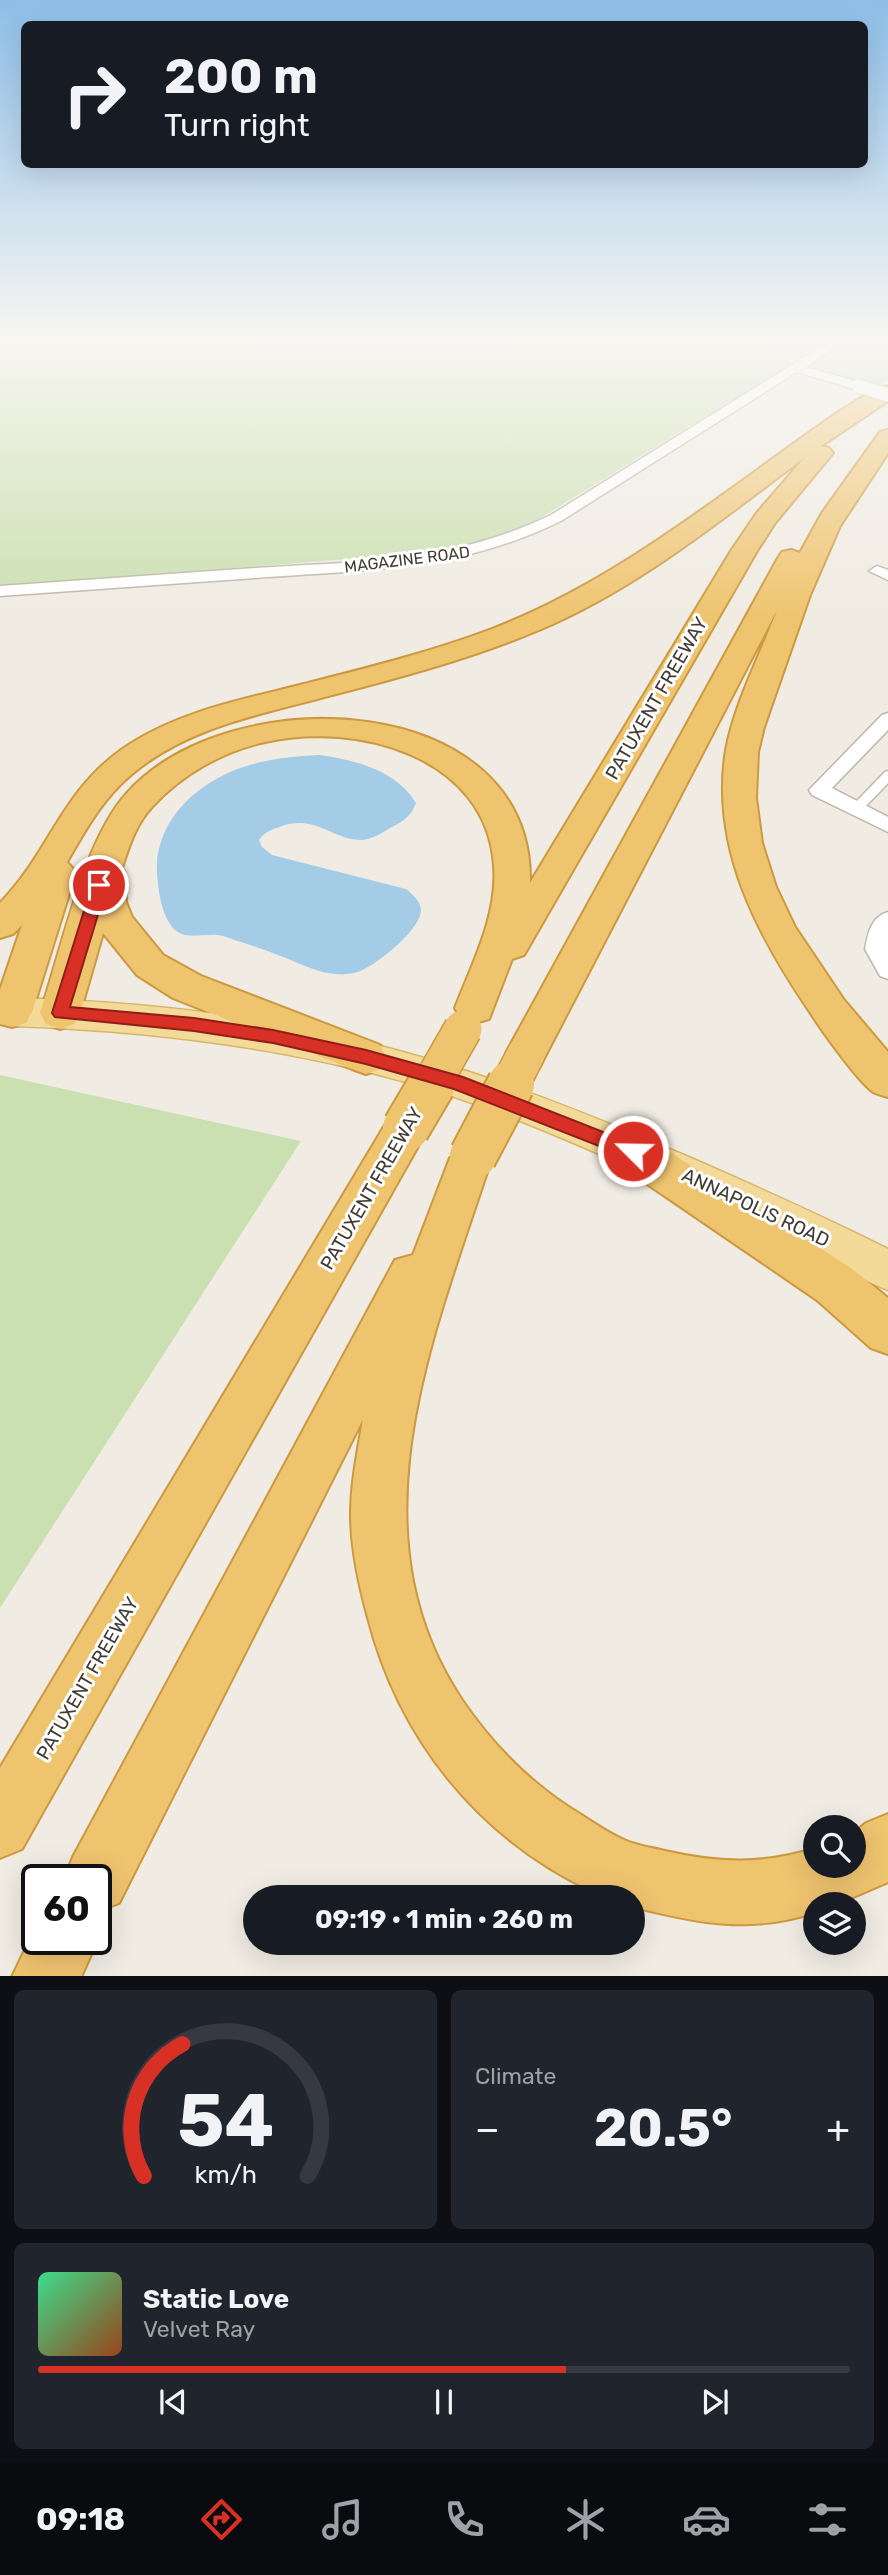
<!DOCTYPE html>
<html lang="en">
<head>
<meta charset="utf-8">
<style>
	body { margin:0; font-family:Rubik,sans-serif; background:#20242c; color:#f1f3f6; height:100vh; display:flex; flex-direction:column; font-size:26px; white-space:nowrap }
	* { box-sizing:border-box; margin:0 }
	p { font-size:23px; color:#9ea1a6 }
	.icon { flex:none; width:38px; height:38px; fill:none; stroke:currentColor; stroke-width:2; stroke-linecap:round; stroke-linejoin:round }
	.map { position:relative; height:1976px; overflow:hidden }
	.side { display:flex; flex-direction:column; gap:14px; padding:14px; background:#0d0f14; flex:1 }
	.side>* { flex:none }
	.hud { position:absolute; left:21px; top:21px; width:847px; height:147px; border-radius:10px; box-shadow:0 7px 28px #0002; background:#171b24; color:#f1f3f6; overflow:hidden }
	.fabs { position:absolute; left:803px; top:1815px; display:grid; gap:14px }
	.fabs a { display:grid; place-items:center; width:63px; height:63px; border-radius:50%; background:#171b24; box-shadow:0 7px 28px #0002; font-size:35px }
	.speed { position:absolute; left:21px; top:1864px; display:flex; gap:14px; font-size:35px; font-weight:700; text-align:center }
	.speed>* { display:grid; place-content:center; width:91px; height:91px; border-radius:50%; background:#171b24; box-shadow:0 7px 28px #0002; line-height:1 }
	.speed .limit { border:4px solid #111; border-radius:10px; background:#fff; color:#111 }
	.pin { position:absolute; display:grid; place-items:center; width:60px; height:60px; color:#fff; margin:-30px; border:4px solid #fff; border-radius:50%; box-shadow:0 2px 7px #0007 }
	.me { position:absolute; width:77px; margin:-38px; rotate:293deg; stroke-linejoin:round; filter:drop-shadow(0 0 5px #0008) }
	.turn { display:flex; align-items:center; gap:24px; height:147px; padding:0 28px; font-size:32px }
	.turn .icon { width:91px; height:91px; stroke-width:2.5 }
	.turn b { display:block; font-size:49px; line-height:60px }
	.big { font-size:52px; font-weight:700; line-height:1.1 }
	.side .tile { flex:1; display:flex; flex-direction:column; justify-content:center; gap:10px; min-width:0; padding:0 24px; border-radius:10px; background:#20242c }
	.side .dial { align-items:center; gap:0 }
	.dial svg { height:182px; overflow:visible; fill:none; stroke:#363941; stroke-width:7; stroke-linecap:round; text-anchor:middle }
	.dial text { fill:#f1f3f6; stroke:none }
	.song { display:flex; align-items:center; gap:21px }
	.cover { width:84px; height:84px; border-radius:10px; background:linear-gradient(135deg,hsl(150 70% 55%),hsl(20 70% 35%)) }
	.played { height:7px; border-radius:4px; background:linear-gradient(90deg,#d93025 65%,#363941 65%) }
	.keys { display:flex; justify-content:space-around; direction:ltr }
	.heat { display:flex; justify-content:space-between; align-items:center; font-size:38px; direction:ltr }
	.side .tiles { flex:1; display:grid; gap:14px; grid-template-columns:1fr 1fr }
	.tile:last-child { grid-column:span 2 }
	.trip { position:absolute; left:243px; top:1885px; width:402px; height:70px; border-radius:35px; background:#171b24; box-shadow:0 7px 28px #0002; font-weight:700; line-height:70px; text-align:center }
	.tabs { display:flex; height:112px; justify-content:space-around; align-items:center; background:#090b0e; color:#9ea1a6 }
	.tabs .icon { width:49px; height:49px }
	.tabs .current { color:#d93025 }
	.tabs b { font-size:32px; color:#f1f3f6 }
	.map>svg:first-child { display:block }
	.green { fill:#cae0b0 }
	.water { fill:#a5cce7 }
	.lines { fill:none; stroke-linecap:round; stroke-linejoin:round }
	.lane-casing { stroke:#bdb6aa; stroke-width:13 }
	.street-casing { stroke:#bdb6aa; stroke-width:3 }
	.primary-casing { stroke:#d6b66b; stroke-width:3 }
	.highway-casing { stroke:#cc9941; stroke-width:4 }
	.lane { stroke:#fff; stroke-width:10 }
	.street { fill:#fff; fill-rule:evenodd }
	.primary { fill:#f3da99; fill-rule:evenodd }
	.highway { fill:#efc46f; fill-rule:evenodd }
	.street-bridge-casing { stroke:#bdb6aa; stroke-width:15; stroke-linecap:butt }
	.highway-bridge-far1-casing { stroke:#cc9941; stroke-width:40; stroke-linecap:butt }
	.highway-bridge-casing { stroke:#cc9941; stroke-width:50; stroke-linecap:butt }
	.street-bridge { stroke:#fff; stroke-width:13 }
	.highway-bridge-far1 { stroke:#efc46f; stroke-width:37 }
	.highway-bridge { stroke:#efc46f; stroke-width:46 }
	.route { fill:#d93025; stroke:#8d1f18; stroke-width:2 }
	.labels { text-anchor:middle; stroke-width:6; stroke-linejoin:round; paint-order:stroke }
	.far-street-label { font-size:16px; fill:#413c34; stroke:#fff }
	.street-label { font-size:19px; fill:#413c34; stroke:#fff }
</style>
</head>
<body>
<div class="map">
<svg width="888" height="1977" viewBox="0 0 888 1977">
	<rect width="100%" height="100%" fill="#f0ece3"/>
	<path class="green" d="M0 340H830L529 525 478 547 446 551 0 587Z
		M848 340H888V380L874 387 809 365Z
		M0 1075 301 1141 0 1608Z"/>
	<path class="water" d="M319 755C355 760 396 770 416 803 411 817 402 822 390 828 380 834 371 840 360 840 331 839 316 815 282 826 272 830 265 831 259 840L262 847 272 855 406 889C413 895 420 900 421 910 422 929 372 970 354 973 326 979 303 964 278 955 260 948 241 942 223 936 206 931 185 943 172 927 161 913 158 889 157 872 155 835 178 803 208 784 241 762 280 757 319 755Z"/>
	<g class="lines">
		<g class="lane-casing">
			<path id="lane" d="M856 809 888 776"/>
		</g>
		<g class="street-casing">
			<path id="street" d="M832 340H846L806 367 862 383V389H854L797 372 561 521C460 571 365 570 255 578 170 584 85 590 0 596V586C85 580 170 574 255 568 363 561 451 563 551 515Z
				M877 566 888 570V580L869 571Z
				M888 713V730L832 788 888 817V832L812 795 809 790 882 715Z
				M888 912V979L880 976 865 949C868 933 871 917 888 912Z"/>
		</g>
		<g class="primary-casing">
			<path id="primary" d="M12 998C125 1001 237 1012 347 1038 467 1065 579 1110 691 1158 757 1187 823 1216 888 1249V1290C849 1275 812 1252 774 1234 690 1194 605 1155 518 1120 357 1056 184 1032 12 1026L0 1022V1002Z"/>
		</g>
		<g class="highway-casing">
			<path id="highway" d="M888 386V401L821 446 829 448 833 453 775 523 757 551 524 955 512 959 489 1019 475 1023 461 1019 455 1008C472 964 498 915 494 866 487 756 357 721 265 742 223 751 181 775 152 807 136 824 129 846 122 868L125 873 126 902 132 917 163 955 201 976 380 1045 386 1057 380 1069 366 1074 352 1069 173 998 137 975 103 933 80 1013 74 1024 60 1029 46 1024 40 1013C62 950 83 841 127 793 231 677 534 690 530 883L731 551 756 514 804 458C719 521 637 589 539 630 472 658 402 677 332 695 263 714 189 726 132 774 103 798 86 829 67 862L76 872 32 1012 26 1023 12 1027 0 1024V990L22 925 13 934 0 938V903C49 853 60 794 121 750 175 712 241 700 304 684 367 668 431 652 492 629 621 579 724 491 837 413L869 393Z
				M888 430V453L840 526 810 595 764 727 758 752 756 798 762 843 776 887 795 927 844 1000 888 1052V1097C884 1096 877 1094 873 1092 857 1080 822 1031 810 1012 758 936 710 847 726 750 735 702 760 656 777 610L540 1066 526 1070 512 1066 506 1054 512 1042 778 558 782 552 791 550 800 553 822 513 880 432Z
				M406 1110 421 1115 427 1128 421 1141 22 1849 0 1858V1768L391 1115Z
				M633 1132 648 1138 851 1268 888 1298V1354L871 1348 817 1300 618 1164 611 1151 618 1138Z
				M465 1153 480 1158 487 1172C431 1342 351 1533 462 1700 494 1747 534 1787 583 1816 597 1825 613 1836 629 1842 640 1846 653 1848 665 1851 717 1863 764 1865 816 1848V1866H854V1833L866 1823 888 1814V1882L837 1904H816V1912C750 1934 698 1923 634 1907V1897H605L594 1892C478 1838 398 1738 367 1614 358 1581 351 1547 351 1514 351 1482 358 1450 363 1419L119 1903 96 1912V1880H64L73 1857 395 1260 413 1255 450 1158Z
				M37 1925V1939H96V1935L98 1939 81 1977H12Z"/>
		</g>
		<use href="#lane" class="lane"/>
		<use href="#street" class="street"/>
		<use href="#primary" class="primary"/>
		<use href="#highway" class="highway"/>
		<g class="street-bridge-casing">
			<path id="street-bridge" d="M858 386 888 395"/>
		</g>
		<g class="highway-bridge-far1-casing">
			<path id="highway-bridge-far1" d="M431 1085 463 1029
				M510 1085 526 1054"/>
		</g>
		<g class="highway-bridge-casing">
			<path id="highway-bridge" d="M406 1128 432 1084
				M473 1156 511 1084"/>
		</g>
		<use href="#street-bridge" class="street-bridge"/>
		<use href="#highway-bridge-far1" class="highway-bridge-far1"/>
		<use href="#highway-bridge" class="highway-bridge"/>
	</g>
	<linearGradient id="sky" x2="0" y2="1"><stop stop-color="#8dbee8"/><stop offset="0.55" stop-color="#f8f6f2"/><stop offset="1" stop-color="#f8f6f2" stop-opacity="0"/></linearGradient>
	<rect width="888" height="617" fill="url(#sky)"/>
	<path class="route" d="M99 880 107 885 70 1007 194 1018 273 1030 366 1050 463 1077 639 1146 642 1151 639 1157 633 1159 627 1157 454 1089 366 1064 273 1043 194 1031 55 1017 52 1013 92 885Z"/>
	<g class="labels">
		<g class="far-street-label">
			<text transform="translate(407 559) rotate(-7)" y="6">MAGAZINE ROAD</text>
		</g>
		<g class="street-label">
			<text transform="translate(656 698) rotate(-60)" y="7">PATUXENT FREEWAY</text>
			<text transform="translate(371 1188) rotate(-60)" y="7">PATUXENT FREEWAY</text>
			<text transform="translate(756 1207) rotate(25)" y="7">ANNAPOLIS ROAD</text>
			<text transform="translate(87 1678) rotate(-60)" y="7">PATUXENT FREEWAY</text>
		</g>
	</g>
</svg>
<div class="fabs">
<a><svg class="icon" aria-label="search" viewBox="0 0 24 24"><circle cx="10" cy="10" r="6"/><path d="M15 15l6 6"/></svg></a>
<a><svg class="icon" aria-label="layers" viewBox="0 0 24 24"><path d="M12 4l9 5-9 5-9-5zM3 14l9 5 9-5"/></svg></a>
</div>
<div class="speed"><div class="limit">60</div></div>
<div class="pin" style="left:99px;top:885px;background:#d93025"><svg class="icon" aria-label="arrive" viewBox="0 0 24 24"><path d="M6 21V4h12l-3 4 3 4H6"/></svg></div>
<svg class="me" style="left:633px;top:1151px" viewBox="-20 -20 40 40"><circle r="17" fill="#d93025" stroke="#fff" stroke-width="3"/><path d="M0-11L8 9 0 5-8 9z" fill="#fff"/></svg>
<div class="trip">09:19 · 1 min · 260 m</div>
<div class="hud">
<div class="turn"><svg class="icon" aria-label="right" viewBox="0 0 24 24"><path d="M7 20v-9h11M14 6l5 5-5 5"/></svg><div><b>200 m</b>Turn right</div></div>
</div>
</div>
<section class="side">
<div class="tiles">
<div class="tile dial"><svg viewBox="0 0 100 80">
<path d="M14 69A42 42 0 1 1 86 69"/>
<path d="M14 69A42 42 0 0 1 31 11" stroke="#d93025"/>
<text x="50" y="56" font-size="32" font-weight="700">54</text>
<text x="50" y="72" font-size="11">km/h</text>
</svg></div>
<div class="tile"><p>Climate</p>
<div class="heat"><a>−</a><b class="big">20.5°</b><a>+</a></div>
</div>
<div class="tile">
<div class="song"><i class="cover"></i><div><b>Static Love</b><p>Velvet Ray</p></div></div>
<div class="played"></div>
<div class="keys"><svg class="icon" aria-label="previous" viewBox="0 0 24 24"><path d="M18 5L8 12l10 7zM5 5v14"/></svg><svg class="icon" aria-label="pause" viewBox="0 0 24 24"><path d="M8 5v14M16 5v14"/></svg><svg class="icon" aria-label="next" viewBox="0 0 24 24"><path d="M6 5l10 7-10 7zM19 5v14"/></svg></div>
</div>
</div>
</section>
<nav class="tabs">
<b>09:18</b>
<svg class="icon current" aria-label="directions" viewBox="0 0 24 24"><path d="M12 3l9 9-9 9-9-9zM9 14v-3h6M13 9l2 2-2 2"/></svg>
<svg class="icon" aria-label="music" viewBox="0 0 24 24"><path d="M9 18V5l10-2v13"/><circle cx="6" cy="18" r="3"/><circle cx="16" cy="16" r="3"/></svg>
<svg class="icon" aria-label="phone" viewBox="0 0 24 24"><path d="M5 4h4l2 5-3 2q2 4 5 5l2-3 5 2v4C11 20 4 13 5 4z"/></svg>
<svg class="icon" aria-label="climate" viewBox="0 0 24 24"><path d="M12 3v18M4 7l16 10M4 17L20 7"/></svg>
<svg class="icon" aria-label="car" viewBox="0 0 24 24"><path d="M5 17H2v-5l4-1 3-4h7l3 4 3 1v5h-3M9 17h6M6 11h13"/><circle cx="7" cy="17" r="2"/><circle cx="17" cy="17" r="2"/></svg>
<svg class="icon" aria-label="filters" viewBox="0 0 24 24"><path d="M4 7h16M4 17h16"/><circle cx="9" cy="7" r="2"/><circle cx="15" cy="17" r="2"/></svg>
</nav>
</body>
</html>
